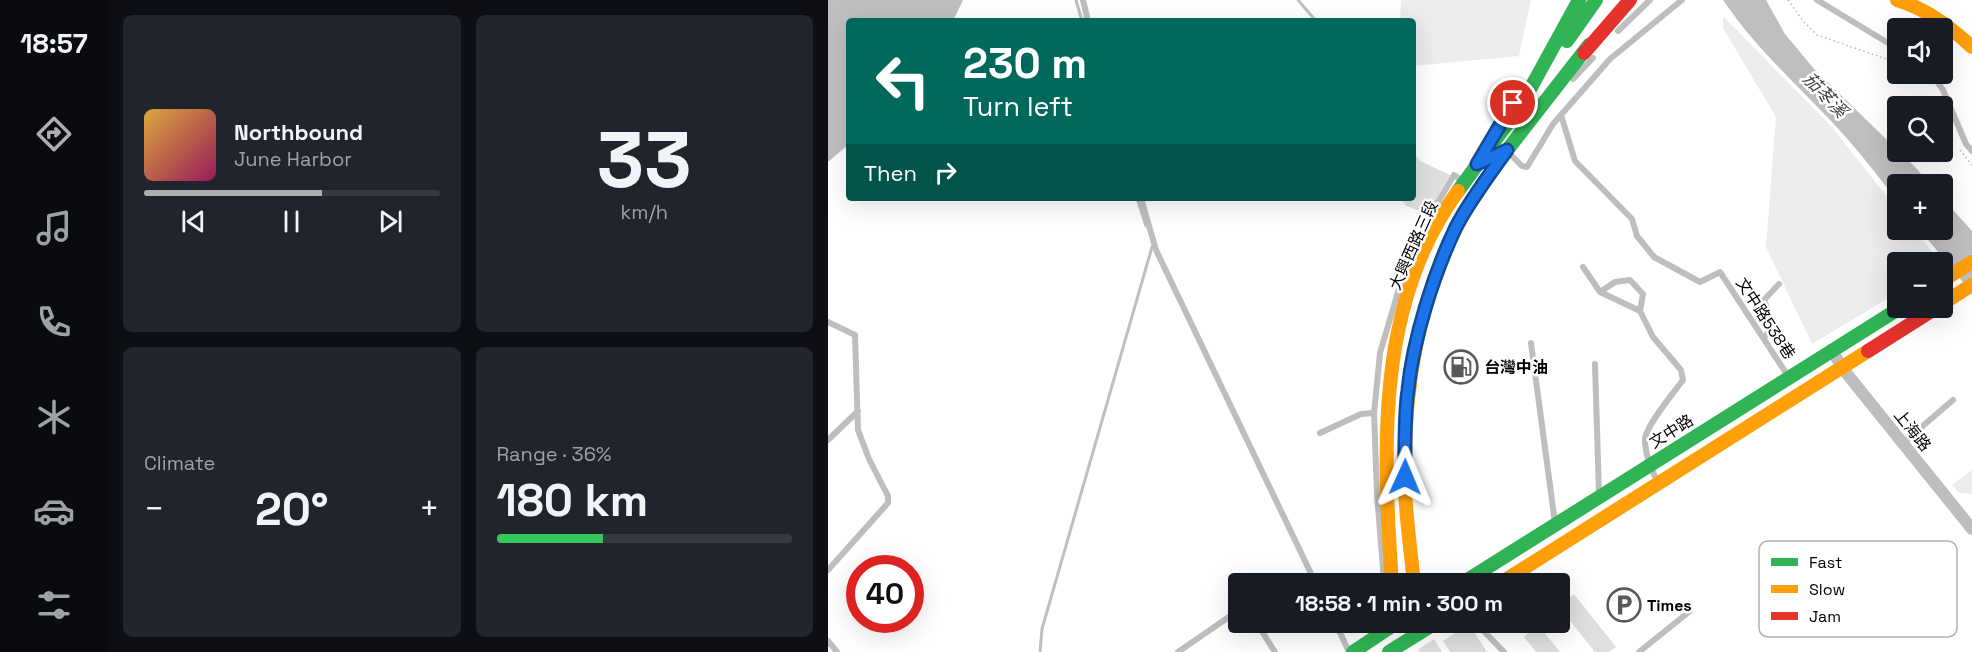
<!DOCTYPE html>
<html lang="en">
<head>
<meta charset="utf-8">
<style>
	body { margin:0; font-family:"Space Grotesk","Noto Sans TC",sans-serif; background:#20242c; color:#f1f3f6; height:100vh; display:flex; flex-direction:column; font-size:22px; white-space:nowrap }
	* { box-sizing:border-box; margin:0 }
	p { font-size:20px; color:#9ea1a6 }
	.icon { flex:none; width:33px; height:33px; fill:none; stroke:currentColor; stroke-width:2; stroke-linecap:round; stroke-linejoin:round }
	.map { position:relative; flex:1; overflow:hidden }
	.side { display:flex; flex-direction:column; gap:15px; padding:15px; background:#0d0f14; width:720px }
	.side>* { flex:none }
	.guide { position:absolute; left:18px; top:18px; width:570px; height:183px; border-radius:6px; box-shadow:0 6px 24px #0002; background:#00695c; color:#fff; overflow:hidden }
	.fabs { position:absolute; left:1059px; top:18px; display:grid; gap:12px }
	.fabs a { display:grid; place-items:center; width:66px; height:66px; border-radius:6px; background:#171b24; box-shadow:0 6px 24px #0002; font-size:30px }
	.speed { position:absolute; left:18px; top:555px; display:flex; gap:12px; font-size:30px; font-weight:700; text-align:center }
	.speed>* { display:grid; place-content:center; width:78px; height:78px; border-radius:50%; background:#171b24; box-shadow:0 6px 24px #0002; line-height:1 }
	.speed .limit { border:9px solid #d22; background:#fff; color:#111 }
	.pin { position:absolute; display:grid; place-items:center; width:51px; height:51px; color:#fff; margin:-26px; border:3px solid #fff; border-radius:50%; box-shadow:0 2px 6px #0007 }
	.me { position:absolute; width:66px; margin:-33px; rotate:1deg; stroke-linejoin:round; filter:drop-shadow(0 0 4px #0008) }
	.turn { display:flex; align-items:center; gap:21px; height:126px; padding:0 18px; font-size:27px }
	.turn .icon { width:78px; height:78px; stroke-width:2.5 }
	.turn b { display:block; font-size:42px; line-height:51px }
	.then { display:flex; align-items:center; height:57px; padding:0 18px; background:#0003; gap:12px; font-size:22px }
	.big { font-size:45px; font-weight:700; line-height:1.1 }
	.side .widget { flex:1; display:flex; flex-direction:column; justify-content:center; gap:9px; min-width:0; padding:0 21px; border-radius:9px; background:#20242c }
	.side .dial { align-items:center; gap:0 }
	.dial b { font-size:78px; line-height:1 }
	.song { display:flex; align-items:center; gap:18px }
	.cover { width:72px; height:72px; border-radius:9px; background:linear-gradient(135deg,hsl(40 70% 55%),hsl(330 70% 35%)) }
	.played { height:6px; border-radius:3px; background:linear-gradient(90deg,#adaeaf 60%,#363941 60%) }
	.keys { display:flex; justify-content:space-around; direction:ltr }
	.heat { display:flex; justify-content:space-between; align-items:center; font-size:33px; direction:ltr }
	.charge { height:9px; border-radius:4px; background:linear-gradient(90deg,#34c759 36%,#363941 0) }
	.side .tiles { flex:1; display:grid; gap:15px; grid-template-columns:repeat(2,1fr) }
	.trip { position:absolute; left:400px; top:573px; width:342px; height:60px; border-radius:6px; background:#171b24; box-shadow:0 6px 24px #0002; font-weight:700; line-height:60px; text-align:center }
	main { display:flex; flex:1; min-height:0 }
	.tab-bar { display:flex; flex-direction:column; width:108px; justify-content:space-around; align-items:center; background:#090b0e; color:#9ea1a6 }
	.tab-bar .icon { width:42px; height:42px }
	.tab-bar .selected { color:#adaeaf }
	.tab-bar b { font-size:27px; color:#f1f3f6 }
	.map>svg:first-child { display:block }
	.green { fill:#ececec }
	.water { fill:#bfbfbf }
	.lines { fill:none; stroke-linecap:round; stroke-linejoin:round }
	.stream { stroke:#bfbfbf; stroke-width:3 }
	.building { fill:#dfdfdf }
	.path { stroke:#b9b9b9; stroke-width:1.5; stroke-dasharray:1.5 3; stroke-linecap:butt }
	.lane { stroke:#bebebe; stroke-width:6 }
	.street { stroke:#bebebe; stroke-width:12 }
	.fast { stroke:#30b455; stroke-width:14 }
	.slow { stroke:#ff9f0a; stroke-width:14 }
	.jam { stroke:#e5322d; stroke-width:14 }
	.route-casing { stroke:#114b97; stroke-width:15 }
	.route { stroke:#1a73e8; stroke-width:10 }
	.labels { text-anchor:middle; stroke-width:5; stroke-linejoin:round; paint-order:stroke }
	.street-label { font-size:16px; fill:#000; stroke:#fff }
	.poi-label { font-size:16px; font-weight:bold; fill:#000; stroke:#fff; text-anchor:start }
	.water-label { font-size:18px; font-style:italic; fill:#444; stroke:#fff }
	.key { fill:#fff; stroke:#b2b2b2; stroke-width:1.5 }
	.key-label { font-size:16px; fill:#000 }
</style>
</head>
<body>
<main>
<nav class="tab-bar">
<b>18:57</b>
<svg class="icon selected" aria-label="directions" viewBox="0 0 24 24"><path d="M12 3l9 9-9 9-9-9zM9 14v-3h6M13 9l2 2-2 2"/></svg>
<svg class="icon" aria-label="music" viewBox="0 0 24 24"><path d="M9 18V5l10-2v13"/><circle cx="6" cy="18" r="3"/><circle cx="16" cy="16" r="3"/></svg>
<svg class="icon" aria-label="phone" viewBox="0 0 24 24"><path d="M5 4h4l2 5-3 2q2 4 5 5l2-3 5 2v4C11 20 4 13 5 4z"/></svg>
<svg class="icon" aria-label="climate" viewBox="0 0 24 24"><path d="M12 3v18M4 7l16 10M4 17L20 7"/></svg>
<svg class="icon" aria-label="car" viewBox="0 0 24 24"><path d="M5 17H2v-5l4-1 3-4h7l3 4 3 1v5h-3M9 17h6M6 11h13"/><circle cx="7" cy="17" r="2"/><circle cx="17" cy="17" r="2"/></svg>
<svg class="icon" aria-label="filters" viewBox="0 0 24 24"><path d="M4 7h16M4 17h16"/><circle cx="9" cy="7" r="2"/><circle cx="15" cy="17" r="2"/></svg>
</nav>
<section class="side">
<div class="tiles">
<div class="widget">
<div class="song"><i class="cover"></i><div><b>Northbound</b><p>June Harbor</p></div></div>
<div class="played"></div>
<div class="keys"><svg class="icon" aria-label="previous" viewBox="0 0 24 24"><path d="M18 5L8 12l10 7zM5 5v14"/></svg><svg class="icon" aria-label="pause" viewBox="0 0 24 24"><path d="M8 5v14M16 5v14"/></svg><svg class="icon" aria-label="next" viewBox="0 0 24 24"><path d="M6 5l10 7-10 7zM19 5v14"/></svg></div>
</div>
<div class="widget dial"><b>33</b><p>km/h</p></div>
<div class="widget"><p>Climate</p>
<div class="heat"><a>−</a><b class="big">20°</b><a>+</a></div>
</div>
<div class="widget"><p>Range · 36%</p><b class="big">180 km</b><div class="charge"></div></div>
</div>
</section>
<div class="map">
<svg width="1144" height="652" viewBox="0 0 1144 652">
	<rect width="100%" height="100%" fill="#fff"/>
	<path class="green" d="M573 0H703L691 56 585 66V21H572Z
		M895 16 1002 125 1069 209 1070 230H1086L1113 262H1070L1069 293 984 344 938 247 948 117 895 28Z
		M1144 470V494L1131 493 1124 485Z"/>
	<path class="water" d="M0 0H135L125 21H21V144L0 162Z
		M895 0H938L957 34 987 70 1089 169 1101 184H1070L1069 201C1048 173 1026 145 1002 120 963 79 927 47 895 0Z
		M1115 199 1144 231V293L1092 230H1114Z"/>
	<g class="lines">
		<path class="stream" d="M248 0 254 21
			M470 0 488 21
			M309 198 318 226
			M212 652 214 629 324 247"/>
	</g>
	<path class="building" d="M585 151 592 161 622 175 600 214 578 206 572 198H585Z
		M746 594 788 647 781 652H767L743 622 728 633 720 622H732V604Z
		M641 624 659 652H622L615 641Z
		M710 625 732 652H708L696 637Z
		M606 639 614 652H590L591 649Z"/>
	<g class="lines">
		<path class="path" d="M960 0 976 22 989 35 1070 63
			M1089 74 1096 78
			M1132 150 1144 165"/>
		<path class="lane" d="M255 0 260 21
			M989 0 1070 49
			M790 31 822 0
			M1104 74 1115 90 1138 144 1144 151
			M745 79 765 58
			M733 115 747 161 804 219 809 236 826 257 872 282 892 272 960 376
			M679 151 694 166 699 167 725 124 782 59 854 0
			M313 198 328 250 488 584
			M755 267 772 292 812 311 825 337 853 370 855 380C846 392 817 427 817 440 817 454 823 469 829 481
			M772 292 787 282 802 280 815 294 812 311
			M0 322 27 335 30 430 41 459 60 496V503L0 570
			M936 338 946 325 936 300 951 284
			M703 343 727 523
			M767 364 771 495
			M492 433 533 414 546 413
			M0 440 30 411
			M1075 443 1125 400
			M556 581 549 494 546 413 552 353 583 248 626 175 636 182
			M428 622 447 652
			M507 622 521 652
			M647 622 676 652
			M0 641 9 652
			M350 652 411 610
			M811 652 862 611"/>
		<path class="street" d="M1003 350 1019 374 1144 529"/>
		<path class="fast" d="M739 41 768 0
			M695 102 751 0
			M630 191 701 94
			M638 209 673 158 761 45
			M633 584 1072 308
			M525 652 570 622
			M561 652 609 622"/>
		<path class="slow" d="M1069 0C1099 9 1121 26 1144 47
			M1114 281 1144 262
			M1114 304 1144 285
			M564 584C555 451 547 304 630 191
			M586 584C583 552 578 520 577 488 574 393 590 292 638 209
			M671 584 1040 351"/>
		<path class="jam" d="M756 53 802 0
			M1040 351 1108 308"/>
	</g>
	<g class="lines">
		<g class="route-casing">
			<path id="route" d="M577 477C577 448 576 418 580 390 585 339 606 273 628 227 642 200 661 175 679 150L649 164 685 103"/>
		</g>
		<use href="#route" class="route"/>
	</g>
	<defs>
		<g id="fuel-ring" transform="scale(1.725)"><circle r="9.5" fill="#fff" stroke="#595959" stroke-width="1.5"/><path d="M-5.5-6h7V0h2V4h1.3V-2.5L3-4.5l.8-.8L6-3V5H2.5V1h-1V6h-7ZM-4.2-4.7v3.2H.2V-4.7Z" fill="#595959"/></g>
		<g id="parking-ring" transform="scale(1.725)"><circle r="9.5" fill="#fff" stroke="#595959" stroke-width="1.5"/><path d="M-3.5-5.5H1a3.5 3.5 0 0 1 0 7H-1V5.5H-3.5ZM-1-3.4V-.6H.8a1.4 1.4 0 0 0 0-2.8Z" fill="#595959"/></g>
	</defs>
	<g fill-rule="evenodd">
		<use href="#fuel-ring" x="633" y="367"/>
		<use href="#parking-ring" x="796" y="605"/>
	</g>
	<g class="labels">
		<g class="street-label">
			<text transform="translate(585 245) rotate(-66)" y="6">大興西路三段</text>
			<text transform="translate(938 318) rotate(57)" y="6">文中路538巷</text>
			<text transform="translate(1085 430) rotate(51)" y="6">上海路</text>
			<text transform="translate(843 431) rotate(-32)" y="6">文中路</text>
		</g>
		<g class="poi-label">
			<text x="656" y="373">台灣中油</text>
			<text x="819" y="611">Times</text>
		</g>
		<g class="water-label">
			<text transform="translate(997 95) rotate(46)" y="6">茄苳溪</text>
		</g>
	</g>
	<rect x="931" y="541" width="198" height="96" rx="9" class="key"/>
	<rect x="943" y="558" width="27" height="8" fill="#30b455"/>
	<rect x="943" y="585" width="27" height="8" fill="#ff9f0a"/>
	<rect x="943" y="612" width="27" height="8" fill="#e5322d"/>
	<g class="key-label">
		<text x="981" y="568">Fast</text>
		<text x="981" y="595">Slow</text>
		<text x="981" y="622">Jam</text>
	</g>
</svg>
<div class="fabs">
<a><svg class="icon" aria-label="sound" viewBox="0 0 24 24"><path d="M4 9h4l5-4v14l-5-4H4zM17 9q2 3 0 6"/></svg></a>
<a><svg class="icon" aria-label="search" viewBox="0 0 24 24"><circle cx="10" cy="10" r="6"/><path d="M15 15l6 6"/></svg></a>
<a>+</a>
<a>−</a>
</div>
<div class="speed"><div class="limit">40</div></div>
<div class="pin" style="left:685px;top:103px;background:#d93025"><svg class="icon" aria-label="arrive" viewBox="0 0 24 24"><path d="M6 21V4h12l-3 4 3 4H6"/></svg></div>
<svg class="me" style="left:577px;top:477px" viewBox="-20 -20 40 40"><path d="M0-17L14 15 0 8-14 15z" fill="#1a73e8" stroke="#fff" stroke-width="4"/></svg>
<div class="trip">18:58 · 1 min · 300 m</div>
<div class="guide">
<div class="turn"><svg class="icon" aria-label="left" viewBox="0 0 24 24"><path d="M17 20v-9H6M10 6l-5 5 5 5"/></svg><div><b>230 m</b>Turn left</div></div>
<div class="then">Then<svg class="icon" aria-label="right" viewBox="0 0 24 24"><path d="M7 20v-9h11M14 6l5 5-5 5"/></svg></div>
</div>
</div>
</main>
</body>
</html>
